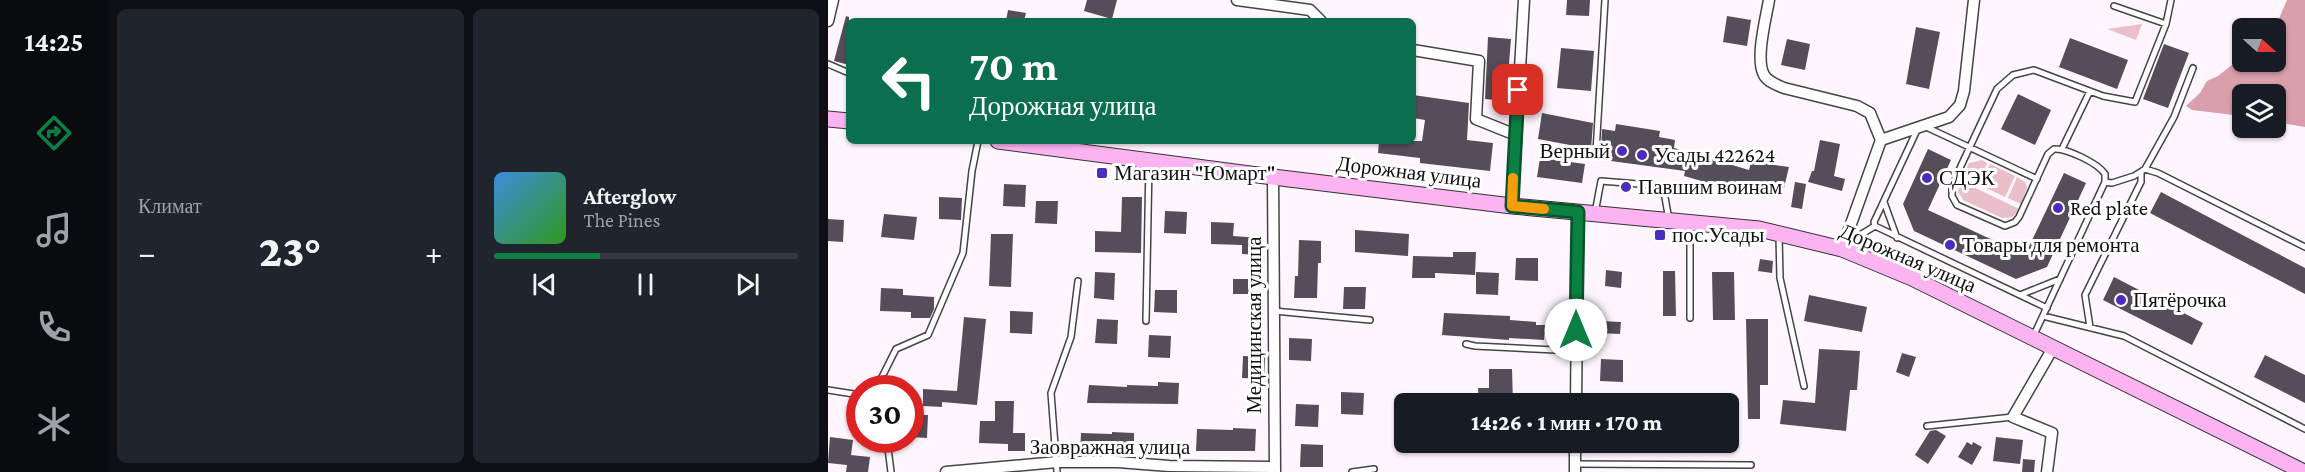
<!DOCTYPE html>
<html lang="ru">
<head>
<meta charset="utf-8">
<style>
	body { margin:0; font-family:"Crimson Pro",serif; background:#20242c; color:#f1f3f6; height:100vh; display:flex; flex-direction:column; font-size:22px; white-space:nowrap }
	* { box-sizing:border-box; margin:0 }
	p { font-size:20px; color:#9ea1a6 }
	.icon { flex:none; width:33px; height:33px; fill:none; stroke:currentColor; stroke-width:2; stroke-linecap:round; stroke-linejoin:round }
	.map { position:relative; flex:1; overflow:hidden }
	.details { display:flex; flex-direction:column; gap:9px; padding:9px; background:#0d0f14; width:720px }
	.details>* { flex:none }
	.banner { position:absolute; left:18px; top:18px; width:570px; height:126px; border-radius:9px; box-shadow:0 2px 4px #0004; background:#0b6e4f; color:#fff; overflow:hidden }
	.needle { width:39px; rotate:111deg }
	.buttons { position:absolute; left:1404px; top:18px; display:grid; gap:12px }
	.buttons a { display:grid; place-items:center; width:54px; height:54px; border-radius:9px; background:#171b24; box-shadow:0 2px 4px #0004; font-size:30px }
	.speed { position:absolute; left:18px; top:375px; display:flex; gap:12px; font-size:30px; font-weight:700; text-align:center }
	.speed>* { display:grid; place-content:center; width:78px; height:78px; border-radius:50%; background:#171b24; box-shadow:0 2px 4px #0004; line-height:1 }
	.speed .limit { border:9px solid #d22; background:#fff; color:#111 }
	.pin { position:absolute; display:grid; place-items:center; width:51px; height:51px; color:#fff; margin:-26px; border-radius:12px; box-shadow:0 3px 9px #0006 }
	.me { position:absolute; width:66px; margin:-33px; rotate:0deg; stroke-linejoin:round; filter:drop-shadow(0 0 4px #0008) }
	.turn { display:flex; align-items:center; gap:21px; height:126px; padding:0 24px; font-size:27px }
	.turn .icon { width:78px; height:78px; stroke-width:2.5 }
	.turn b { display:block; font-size:42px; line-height:51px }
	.big { font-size:45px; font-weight:800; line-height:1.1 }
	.details .tile { flex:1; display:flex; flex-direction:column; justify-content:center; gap:9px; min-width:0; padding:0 21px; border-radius:9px; background:#20242c }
	.song { display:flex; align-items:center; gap:18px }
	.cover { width:72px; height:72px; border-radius:9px; background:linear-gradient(135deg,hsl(210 70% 55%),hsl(110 70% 35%)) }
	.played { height:6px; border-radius:3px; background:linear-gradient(90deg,#0b8043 35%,#363941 35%) }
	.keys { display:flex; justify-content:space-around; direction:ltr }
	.heat { display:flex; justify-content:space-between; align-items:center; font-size:33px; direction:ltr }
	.details .tiles { flex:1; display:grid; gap:9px; grid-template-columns:repeat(2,1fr) }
	.trip { position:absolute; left:566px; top:393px; width:345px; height:60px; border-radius:9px; background:#171b24; box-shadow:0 2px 4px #0004; font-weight:800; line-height:60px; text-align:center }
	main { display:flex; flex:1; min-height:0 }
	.dock { display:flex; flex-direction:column; width:108px; justify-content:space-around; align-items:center; background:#090b0e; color:#9ea1a6 }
	.dock .icon { width:42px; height:42px }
	.dock .current { color:#0b8043 }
	.dock b { font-size:27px; color:#f1f3f6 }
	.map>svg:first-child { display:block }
	.green { fill:#e9bfca }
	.forest { fill:#d99faa }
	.building { fill:#554d59 }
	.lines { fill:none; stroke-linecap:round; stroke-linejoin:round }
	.lane-casing { stroke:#444; stroke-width:8 }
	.street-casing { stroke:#444; stroke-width:13 }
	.secondary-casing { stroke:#333; stroke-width:17 }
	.lane { stroke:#fff; stroke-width:5 }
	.street { stroke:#fff; stroke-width:10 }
	.secondary { stroke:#fbb3f1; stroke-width:15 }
	.route-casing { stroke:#07532c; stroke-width:15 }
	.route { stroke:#0b8043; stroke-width:10 }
	.slow { stroke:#f59e0b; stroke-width:10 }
	.poi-dot { fill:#4b2dbc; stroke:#fff; stroke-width:2 }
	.labels { text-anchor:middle; stroke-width:6; stroke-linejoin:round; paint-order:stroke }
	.poi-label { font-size:21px; fill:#111; stroke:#fff; text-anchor:start }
	.street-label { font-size:21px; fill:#111; stroke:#fff }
</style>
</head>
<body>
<main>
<nav class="dock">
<b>14:25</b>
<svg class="icon current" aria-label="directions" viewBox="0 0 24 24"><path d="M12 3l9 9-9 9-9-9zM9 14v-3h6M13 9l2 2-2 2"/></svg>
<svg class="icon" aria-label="music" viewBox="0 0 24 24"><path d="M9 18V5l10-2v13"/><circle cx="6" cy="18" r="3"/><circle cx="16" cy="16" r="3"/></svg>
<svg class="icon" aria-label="phone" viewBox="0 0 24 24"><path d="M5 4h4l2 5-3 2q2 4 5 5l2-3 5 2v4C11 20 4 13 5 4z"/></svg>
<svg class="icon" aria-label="climate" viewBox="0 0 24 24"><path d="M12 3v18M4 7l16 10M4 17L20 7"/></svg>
</nav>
<section class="details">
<div class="tiles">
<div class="tile"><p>Климат</p>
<div class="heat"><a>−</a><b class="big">23°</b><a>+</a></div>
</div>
<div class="tile">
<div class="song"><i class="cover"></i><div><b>Afterglow</b><p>The Pines</p></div></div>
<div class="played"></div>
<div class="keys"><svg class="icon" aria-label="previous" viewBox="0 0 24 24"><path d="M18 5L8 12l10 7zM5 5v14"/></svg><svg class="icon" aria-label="pause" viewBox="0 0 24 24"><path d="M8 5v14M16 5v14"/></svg><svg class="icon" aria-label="next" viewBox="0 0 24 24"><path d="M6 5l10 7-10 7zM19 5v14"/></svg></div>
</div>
</div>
</section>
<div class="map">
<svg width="1477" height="472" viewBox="0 0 1477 472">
	<rect width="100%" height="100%" fill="#fff5fe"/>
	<path class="green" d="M1314 24 1308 40 1279 29Z
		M1154 160 1159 163 1150 184 1135 177 1141 163Z
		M1162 164 1187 176 1177 197 1152 185Z
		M1189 177 1197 182 1199 187 1193 204 1180 198Z
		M1133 181 1191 209 1185 217 1174 218 1135 200 1130 191Z"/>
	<path class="forest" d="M1459 0H1477V127L1448 122V94H1414V116L1364 110 1358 106 1372 93 1379 81 1390 76 1414 57V62H1448L1447 28Z"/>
	<path class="building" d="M259 0H289L284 19 256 11Z
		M739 0H762L761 16 738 15Z
		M180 10 198 13 196 21H178Z
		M18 16 21 17V65L6 61Z
		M899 16 923 20 919 46 895 42Z
		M1088 27 1112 32 1101 89 1078 84Z
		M660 37 683 39 678 101 657 99Z
		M1242 38 1300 60 1289 89 1231 67Z
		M959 39 982 44 977 70 953 65Z
		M1336 44 1361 53 1340 108 1315 99Z
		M733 48 766 51 763 91 729 88Z
		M1190 94 1223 110 1207 145 1173 129Z
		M585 95 641 103 639 140 665 143 662 171 592 163V158L550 153 551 141H594L597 120 585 118Z
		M714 113 765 123 763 149 710 139Z
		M788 124 832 131 831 137 847 140 846 148 921 170 923 162 961 167 956 188 936 184 934 194 906 188 905 190 856 176 857 171 783 161 784 153 773 151 774 129 787 131Z
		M992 140 1012 144 1006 176 1017 179 1014 191 980 182 984 171H986Z
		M1100 149 1123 160 1100 210 1197 255 1236 173 1258 183 1219 267 1188 279 1086 231 1075 204Z
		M712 158 757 164 754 183 709 177Z
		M967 182 978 184 974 209 963 207Z
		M176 184 198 185 197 207 175 206Z
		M1333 192 1477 268V294L1322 213Z
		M111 197 134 198 133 220 111 219Z
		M294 197H314L313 253 267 252V231L293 232Z
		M208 201H230L229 224 207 223Z
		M337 211 359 212 358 234 336 233Z
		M56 214 89 217 86 240 53 237Z
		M0 219 16 220 15 242 0 241Z
		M383 222 406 223 405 236 433 238 432 255 414 254V245L383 244Z
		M527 230 581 234 580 256 527 252Z
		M163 234H185L183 287 161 286Z
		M471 240 493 241V263H490L489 298H466L467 276H470Z
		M625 252H648L647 275 607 273V278H584L585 256 625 257Z
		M688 258H710V281L687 280Z
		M932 259 945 261 944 273 930 271Z
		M778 270 794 272 793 288 777 286Z
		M835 271H847L848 316H835Z
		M267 272 287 273 286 300 266 298Z
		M648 272 671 273 670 295 648 294Z
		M884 272H906L907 320H885Z
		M1286 277 1375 323 1364 345 1275 300Z
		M405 279H425V294H405Z
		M516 287H538L537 309H515Z
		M53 288 75 289V295L106 297V309L102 318H83V312L52 311Z
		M327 290H349V313L326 312Z
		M981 295 1039 307 1034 332 976 321Z
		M182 311 205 312 204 334 182 333Z
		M616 313 682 316V320L708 322V325H717L716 340 681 338V340L614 335Z
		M136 317 158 319 149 405 114 402V407L95 406V389L129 391Z
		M269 319 290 320 289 344 267 343Z
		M918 319H940V385H932V419H920Z
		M772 321 793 322 792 334 771 333Z
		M321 335 343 336 342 358 320 357Z
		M461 338 484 339 483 361 461 360Z
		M991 349 1032 351 1029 390H1022L1018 431 952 424 955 400 987 403Z
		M1074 353 1088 357 1081 377 1068 372Z
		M1437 355 1477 375V403L1426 377Z
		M415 356 437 357 436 379 414 378Z
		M773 359 795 360V382L772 381Z
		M661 369H684L685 404H651L650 388H661Z
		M330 382 351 383 350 404 259 403 261 385 299 387V385L330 386Z
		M513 392 536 393 535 415 513 414Z
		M167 401H186L185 433H197V451H180V444L151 443 152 421H167Z
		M468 404 491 405 490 427 467 426Z
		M82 415H100L99 438 82 437Z
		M405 428 428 429 427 451H368L369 429 405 430Z
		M1108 430 1118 436 1100 464 1087 455 1102 431Z
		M284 432 306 433V455L252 454 253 433 284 434Z
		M2 437 25 440 23 455 42 457 40 472H18L19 465 0 463Z
		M1168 437 1195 440 1192 464 1165 461Z
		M883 442H900V452L883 453Z
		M1139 442 1144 445 1145 442 1154 447 1144 465 1130 457Z
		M473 444 495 445V467H472Z
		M1195 459 1207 460 1206 472H1194Z"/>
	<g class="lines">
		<g class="lane-casing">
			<path id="lane" d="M1286 6 1338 24
				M0 64 21 73
				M1096 126 1209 179
				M1090 128 1046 222 1047 226 1219 308
				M1234 149 1262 91
				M768 152 777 0
				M1317 169 1330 173 1477 247
				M1277 182 1284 183 1306 176 1317 169 1346 117 1365 68
				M1056 202 1069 238
				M767 213 773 181 835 186 841 220
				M862 225V318
				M951 236 952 278 976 386
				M1017 244 1047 226
				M1192 295 1232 279
				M446 311 542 320
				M1215 316 1296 336 1477 429
				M318 321 321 163
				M1262 327 1257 295 1313 182V172
				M1205 337 1277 182V174C1270 163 1238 148 1226 149L1220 154 1191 217 1187 222 1177 226 1129 205 1124 196V185L1169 89 1185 75 1206 70 1275 96 1307 102 1338 24 1343 0
				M638 344 647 346 748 351
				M42 388 51 383
				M52 388 51 383 68 349 100 335 135 253 144 171 150 141
				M0 390 32 395
				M1099 426 1185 417
				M59 440 63 472
				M748 464 923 465
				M229 472 223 393 243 337 250 281
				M524 472 546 469"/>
		</g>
		<g class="street-casing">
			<path id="street" d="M409 0 482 10 493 21
				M941 0C938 18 927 59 936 75 940 82 949 85 956 88L1029 106 1042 113 1053 140
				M0 21 5 0
				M585 50 651 61 648 119 688 135
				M445 177 447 472
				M684 206 696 0
				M1014 249 1053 140 1121 117 1132 105 1136 91 1146 0
				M748 404 750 212
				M118 472 229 462H290L341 466 447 467
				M747 472V442
				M1219 472 1224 433 1185 417 1225 348"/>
		</g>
		<g class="secondary-casing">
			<path id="secondary" d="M0 119 21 121
				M170 141 445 177 684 206 931 229 1014 249 1084 278 1476 472"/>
		</g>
		<use href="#lane" class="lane"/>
		<use href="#street" class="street"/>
		<use href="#secondary" class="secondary"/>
	</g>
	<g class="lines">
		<g class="route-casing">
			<path id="route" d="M690 90 684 206 750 212 748 330"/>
		</g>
		<use href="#route" class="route"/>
		<path class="slow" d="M685 178 684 206 716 209"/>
	</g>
	<g class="poi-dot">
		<circle cx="794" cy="151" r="6"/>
		<circle cx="814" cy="155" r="6"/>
		<rect x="268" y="167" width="12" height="12" rx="3"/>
		<circle cx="1099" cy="178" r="6"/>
		<circle cx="798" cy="187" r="6"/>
		<circle cx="1230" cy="208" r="6"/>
		<rect x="826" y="229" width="12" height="12" rx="3"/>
		<circle cx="1122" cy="245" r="6"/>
		<circle cx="1293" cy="300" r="6"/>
	</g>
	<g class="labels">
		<g class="poi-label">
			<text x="782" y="158" text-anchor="end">Верный</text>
			<text x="826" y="162">Усады 422624</text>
			<text x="286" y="180">Магазин "Юмарт"</text>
			<text x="1111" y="185">СДЭК</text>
			<text x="810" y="194">Павшим воинам</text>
			<text x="1242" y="215">Red plate</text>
			<text x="844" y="242">пос.Усады</text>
			<text x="1134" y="252">Товары для ремонта</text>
			<text x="1305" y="307">Пятёрочка</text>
		</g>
		<g class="street-label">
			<text transform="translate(581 172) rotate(7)" y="7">Дорожная улица</text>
			<text transform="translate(1080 258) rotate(23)" y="7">Дорожная улица</text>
			<text transform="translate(426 325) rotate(-90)" y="7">Медицинская улица</text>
			<text x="282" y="454">Заовражная улица</text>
		</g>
	</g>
</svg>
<div class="buttons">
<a><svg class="needle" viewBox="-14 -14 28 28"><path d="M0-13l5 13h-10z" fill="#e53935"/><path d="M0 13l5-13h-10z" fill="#9ea1a6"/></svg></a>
<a><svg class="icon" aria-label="layers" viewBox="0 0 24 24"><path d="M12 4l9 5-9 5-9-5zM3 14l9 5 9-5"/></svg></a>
</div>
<div class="speed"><div class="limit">30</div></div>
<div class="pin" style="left:690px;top:90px;background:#d93025"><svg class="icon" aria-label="arrive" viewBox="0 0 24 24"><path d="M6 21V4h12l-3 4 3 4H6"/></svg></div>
<svg class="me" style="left:748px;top:330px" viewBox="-20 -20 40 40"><circle r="19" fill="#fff"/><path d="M0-13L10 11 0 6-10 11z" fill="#0b8043"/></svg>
<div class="trip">14:26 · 1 мин · 170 m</div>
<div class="banner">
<div class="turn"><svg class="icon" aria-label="left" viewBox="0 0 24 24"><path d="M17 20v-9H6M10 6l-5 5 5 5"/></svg><div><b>70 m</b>Дорожная улица</div></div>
</div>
</div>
</main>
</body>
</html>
